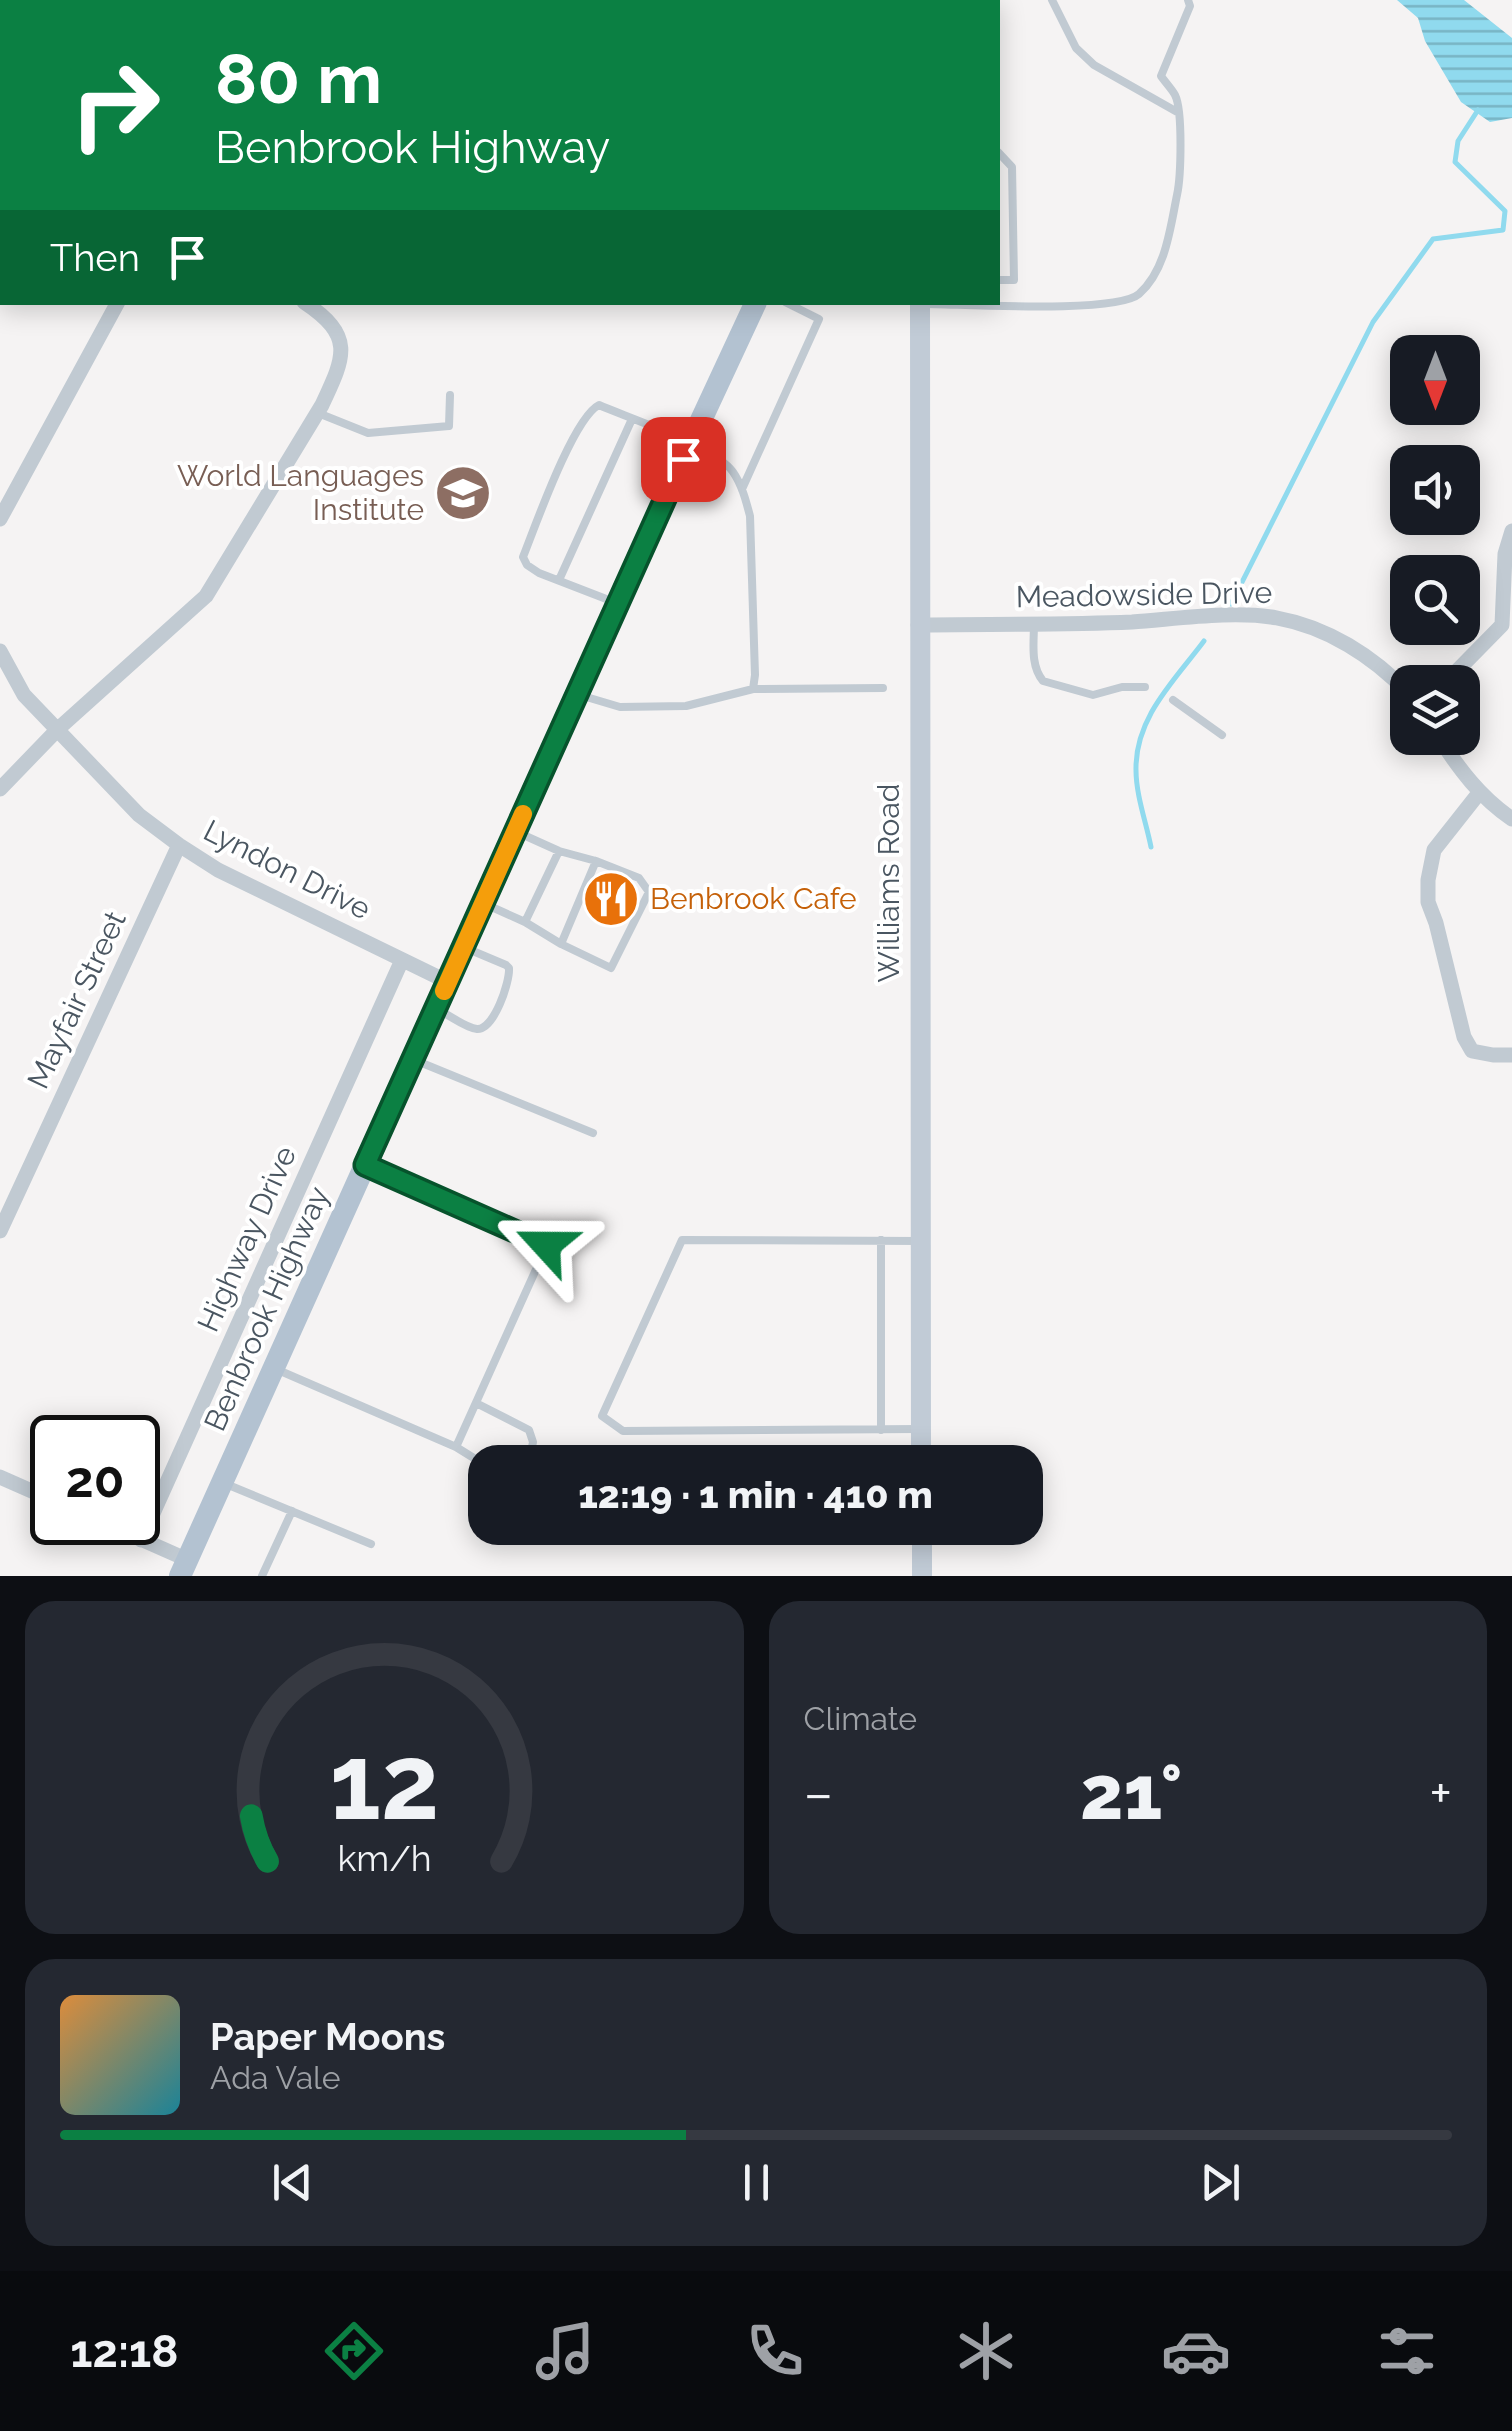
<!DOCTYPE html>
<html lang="en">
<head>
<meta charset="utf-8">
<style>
	body { margin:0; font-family:Raleway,sans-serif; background:#242831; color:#f1f3f6; height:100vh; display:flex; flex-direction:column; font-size:38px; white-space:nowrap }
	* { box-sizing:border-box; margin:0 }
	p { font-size:32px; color:#9ea1a6 }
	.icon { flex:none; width:55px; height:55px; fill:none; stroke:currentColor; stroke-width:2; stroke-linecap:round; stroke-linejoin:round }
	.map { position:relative; height:1576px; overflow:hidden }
	.drawer { display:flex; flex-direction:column; gap:25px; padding:25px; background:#0d0f14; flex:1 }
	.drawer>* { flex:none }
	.top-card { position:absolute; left:0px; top:0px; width:1000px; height:305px; box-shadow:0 5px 25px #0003; background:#0b8043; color:#fff; overflow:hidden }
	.needle { width:65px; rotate:180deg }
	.buttons { position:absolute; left:1390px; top:335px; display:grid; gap:20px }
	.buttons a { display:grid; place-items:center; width:90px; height:90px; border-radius:20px; background:#171b24; box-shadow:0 5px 25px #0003; font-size:50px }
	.speed { position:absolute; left:30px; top:1415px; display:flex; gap:20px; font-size:50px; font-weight:700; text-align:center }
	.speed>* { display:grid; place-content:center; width:130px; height:130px; border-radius:50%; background:#171b24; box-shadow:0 5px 25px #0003; line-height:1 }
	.speed .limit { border:5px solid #111; border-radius:15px; background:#fff; color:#111 }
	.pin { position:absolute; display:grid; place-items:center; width:85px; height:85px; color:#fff; margin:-42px; border-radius:20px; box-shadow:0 5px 15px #0006 }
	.me { position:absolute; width:110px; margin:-55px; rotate:294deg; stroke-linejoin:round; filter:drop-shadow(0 0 8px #0008) }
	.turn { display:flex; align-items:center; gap:35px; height:210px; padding:0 50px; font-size:45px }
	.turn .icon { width:130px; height:130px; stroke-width:2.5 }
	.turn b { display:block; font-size:70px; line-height:85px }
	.then { display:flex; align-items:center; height:95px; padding:0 50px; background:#0003; gap:20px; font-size:38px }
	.big { font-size:75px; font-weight:800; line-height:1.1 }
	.drawer .widget { flex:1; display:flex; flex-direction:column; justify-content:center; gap:15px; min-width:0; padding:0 35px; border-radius:30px; background:#242831 }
	.drawer .dial { align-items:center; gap:0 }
	.dial svg { height:260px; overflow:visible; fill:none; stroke:#363941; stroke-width:7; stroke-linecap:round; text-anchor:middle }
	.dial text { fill:#f1f3f6; stroke:none }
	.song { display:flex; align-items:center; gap:30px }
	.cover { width:120px; height:120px; border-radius:15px; background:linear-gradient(135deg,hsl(30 70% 55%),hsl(190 70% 35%)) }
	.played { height:10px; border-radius:5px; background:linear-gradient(90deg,#0b8043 45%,#363941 45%) }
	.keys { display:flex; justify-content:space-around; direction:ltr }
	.heat { display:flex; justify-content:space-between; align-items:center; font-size:55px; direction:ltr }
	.drawer .tiles { flex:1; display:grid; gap:25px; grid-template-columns:1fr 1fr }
	.widget:last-child { grid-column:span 2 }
	.trip { position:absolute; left:468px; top:1445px; width:575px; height:100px; border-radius:30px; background:#171b24; box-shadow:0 5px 25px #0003; font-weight:800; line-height:100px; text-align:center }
	.dock { display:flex; height:160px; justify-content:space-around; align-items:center; background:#090b0e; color:#9ea1a6 }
	.dock .icon { width:70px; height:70px }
	.dock .selected { color:#0b8043 }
	.dock b { font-size:45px; color:#f1f3f6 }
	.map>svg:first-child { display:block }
	.water { fill:url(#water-rules) }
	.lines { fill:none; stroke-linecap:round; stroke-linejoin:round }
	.stream { stroke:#90daee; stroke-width:5 }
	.lane { stroke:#c1cad2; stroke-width:8 }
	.street { stroke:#c1cad2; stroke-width:15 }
	.secondary { stroke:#c1cbd6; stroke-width:20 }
	.primary { stroke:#b3c2d1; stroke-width:22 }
	.route-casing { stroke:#07532c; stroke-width:25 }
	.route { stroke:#0b8043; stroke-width:18 }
	.slow { stroke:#f59e0b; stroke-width:18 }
	.labels { text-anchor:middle; stroke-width:8; stroke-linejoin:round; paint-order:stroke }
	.education-label { font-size:30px; fill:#785e54; stroke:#fff; text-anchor:end }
	.street-label { font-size:30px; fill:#4a5661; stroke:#fff }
	.food-label { font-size:30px; fill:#c56008; stroke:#fff; text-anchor:start }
</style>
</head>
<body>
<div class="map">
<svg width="1512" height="1576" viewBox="0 0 1512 1576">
	<defs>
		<pattern id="water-rules" width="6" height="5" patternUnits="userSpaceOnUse" patternTransform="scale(2.5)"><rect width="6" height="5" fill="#90daee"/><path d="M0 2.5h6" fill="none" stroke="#78b4c4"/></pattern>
	</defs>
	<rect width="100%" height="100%" fill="#f5f3f3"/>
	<path class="water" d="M1397 0H1464L1512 38V118L1490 122 1461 102 1425 41 1418 18Z"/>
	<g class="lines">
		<path class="stream" d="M1231 604 1373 322 1433 239 1503 230 1505 211 1455 162 1458 141 1478 110
			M1151 847C1146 822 1136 795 1136 770 1135 717 1175 680 1204 641"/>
		<path class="lane" d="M1052 0 1076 48 1094 65 1179 113
			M998 152 1012 167 1014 280H998
			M924 304C961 304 1116 314 1139 294 1166 270 1170 229 1177 195 1181 177 1183 111 1175 95 1172 89 1165 82 1161 76L1190 6 1188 0
			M318 413 368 433 449 426 450 395
			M742 489 819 319 785 302
			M559 580 632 419
			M1034 623C1034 643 1030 665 1043 681L1093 695 1122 687H1145
			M753 689 883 688
			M583 696 620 707 686 706 753 689 755 675 750 516C746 501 742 485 733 472 716 447 629 418 599 405 573 418 535 527 523 557L527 565 539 573 614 602
			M1173 700 1222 735
			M485 904 525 922 561 944 596 861 559 851 519 833
			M525 922 559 851
			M561 944 611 968 649 892 639 878 596 861
			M440 1011C451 1016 466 1028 477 1029 494 1030 510 982 509 968L506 965 468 949
			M417 1061 593 1133
			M278 1370 456 1447 547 1245 367 1166
			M476 1403 529 1430 533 1442 529 1462
			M917 1429 623 1431 602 1416 682 1240 920 1241
			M881 1430V1240
			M456 1447 485 1465
			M226 1484 371 1544
			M262 1576 292 1511"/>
		<path class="street" d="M641 0 646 2
			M147 2 149 0
			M669 2 670 0
			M0 279H2
			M0 519 118 302
			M918 625C990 624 1061 625 1132 622 1176 619 1234 610 1277 618 1327 627 1373 656 1408 693
			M0 651 24 695 139 815 179 845 218 870 448 982
			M1446 682 1502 625 1505 554 1512 531
			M1439 738C1460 770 1480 797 1512 819
			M0 789 58 729 206 596 322 405C345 356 355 336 304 302
			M1479 793 1434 850 1428 880V902L1436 923 1464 1037 1472 1051 1493 1055H1512
			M0 1231 179 845
			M0 1477 52 1500
			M102 1522 188 1560
			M141 1540 402 960"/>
		<path class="secondary" d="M910 0 911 2
			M920 302 921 1462
			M922 1528V1576"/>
		<path class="primary" d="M893 2 894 0
			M180 1576 683 459 756 302"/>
	</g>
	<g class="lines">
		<g class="route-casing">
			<path id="route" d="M546 1245 365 1165 683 459"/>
		</g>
		<use href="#route" class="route"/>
		<path class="slow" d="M444 991 523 814"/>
	</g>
	<defs>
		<g id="school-disc" transform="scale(2.875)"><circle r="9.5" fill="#8d6e63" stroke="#fff"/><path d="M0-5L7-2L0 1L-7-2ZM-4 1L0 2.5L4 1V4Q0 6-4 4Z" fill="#fff"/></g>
		<g id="restaurant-disc" transform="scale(2.875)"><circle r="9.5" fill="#e8710a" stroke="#fff"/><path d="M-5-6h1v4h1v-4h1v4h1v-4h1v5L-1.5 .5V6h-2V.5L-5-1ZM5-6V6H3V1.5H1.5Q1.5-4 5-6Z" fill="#fff"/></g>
	</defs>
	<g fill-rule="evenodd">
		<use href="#school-disc" x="463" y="493"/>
		<use href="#restaurant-disc" x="611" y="899"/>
	</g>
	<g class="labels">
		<g class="education-label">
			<text x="424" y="486">World Languages<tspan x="424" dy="34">Institute</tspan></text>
		</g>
		<g class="street-label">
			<text transform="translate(1144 595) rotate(-1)" y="10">Meadowside Drive</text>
			<text transform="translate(287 870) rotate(27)" y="10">Lyndon Drive</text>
			<text transform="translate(889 883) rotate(-90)" y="10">Williams Road</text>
			<text transform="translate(77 1000) rotate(-65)" y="10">Mayfair Street</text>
			<text transform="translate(247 1239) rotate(-66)" y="10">Highway Drive</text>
			<text transform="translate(267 1309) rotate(-66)" y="10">Benbrook Highway</text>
		</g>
		<g class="food-label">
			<text x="650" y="909">Benbrook Cafe</text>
		</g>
	</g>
</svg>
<div class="buttons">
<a><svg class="needle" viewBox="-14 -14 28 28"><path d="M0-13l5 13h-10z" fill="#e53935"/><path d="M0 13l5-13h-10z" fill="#9ea1a6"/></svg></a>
<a><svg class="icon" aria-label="sound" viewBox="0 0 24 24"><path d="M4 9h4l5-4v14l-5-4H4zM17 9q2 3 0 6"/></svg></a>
<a><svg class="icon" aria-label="search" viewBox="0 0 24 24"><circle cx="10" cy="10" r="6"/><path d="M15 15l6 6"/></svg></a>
<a><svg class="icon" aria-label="layers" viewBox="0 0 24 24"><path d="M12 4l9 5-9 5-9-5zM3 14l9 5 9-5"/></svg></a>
</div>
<div class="speed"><div class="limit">20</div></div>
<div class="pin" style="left:683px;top:459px;background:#d93025"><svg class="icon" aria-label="arrive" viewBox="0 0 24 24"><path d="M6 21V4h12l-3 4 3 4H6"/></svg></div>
<svg class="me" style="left:546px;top:1245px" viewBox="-20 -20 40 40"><path d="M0-17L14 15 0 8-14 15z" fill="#0b8043" stroke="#fff" stroke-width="4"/></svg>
<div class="trip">12:19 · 1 min · 410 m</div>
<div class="top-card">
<div class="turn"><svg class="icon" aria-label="right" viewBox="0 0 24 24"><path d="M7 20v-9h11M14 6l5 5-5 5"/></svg><div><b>80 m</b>Benbrook Highway</div></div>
<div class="then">Then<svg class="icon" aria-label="arrive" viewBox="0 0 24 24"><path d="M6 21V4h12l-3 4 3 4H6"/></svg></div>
</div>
</div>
<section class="drawer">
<div class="tiles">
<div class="widget dial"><svg viewBox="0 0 100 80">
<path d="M14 69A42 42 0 1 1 86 69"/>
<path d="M14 69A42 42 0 0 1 9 55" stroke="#0b8043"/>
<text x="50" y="56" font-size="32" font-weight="700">12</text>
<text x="50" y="72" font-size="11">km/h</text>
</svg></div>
<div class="widget"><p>Climate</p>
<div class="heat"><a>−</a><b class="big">21°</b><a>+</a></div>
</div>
<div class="widget">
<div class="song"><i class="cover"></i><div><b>Paper Moons</b><p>Ada Vale</p></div></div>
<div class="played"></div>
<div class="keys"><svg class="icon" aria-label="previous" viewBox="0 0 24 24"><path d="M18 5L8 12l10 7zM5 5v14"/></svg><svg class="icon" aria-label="pause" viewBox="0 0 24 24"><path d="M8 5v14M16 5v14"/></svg><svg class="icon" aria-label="next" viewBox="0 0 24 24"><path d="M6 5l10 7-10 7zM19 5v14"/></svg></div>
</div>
</div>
</section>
<nav class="dock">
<b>12:18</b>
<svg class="icon selected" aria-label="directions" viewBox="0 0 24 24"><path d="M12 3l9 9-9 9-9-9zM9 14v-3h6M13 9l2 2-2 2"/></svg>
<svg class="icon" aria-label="music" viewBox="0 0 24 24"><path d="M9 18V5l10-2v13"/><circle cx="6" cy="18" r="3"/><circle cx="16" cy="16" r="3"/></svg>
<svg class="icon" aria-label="phone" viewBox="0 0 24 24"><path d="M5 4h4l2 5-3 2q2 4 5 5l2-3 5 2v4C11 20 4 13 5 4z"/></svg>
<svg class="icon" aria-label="climate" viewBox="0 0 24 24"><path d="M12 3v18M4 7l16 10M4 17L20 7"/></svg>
<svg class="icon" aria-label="car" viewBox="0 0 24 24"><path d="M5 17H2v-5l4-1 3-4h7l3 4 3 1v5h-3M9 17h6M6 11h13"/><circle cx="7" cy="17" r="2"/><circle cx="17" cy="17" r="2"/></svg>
<svg class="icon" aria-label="filters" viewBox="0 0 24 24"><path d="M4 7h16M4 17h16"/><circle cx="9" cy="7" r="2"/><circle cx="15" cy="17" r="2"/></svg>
</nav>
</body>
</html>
